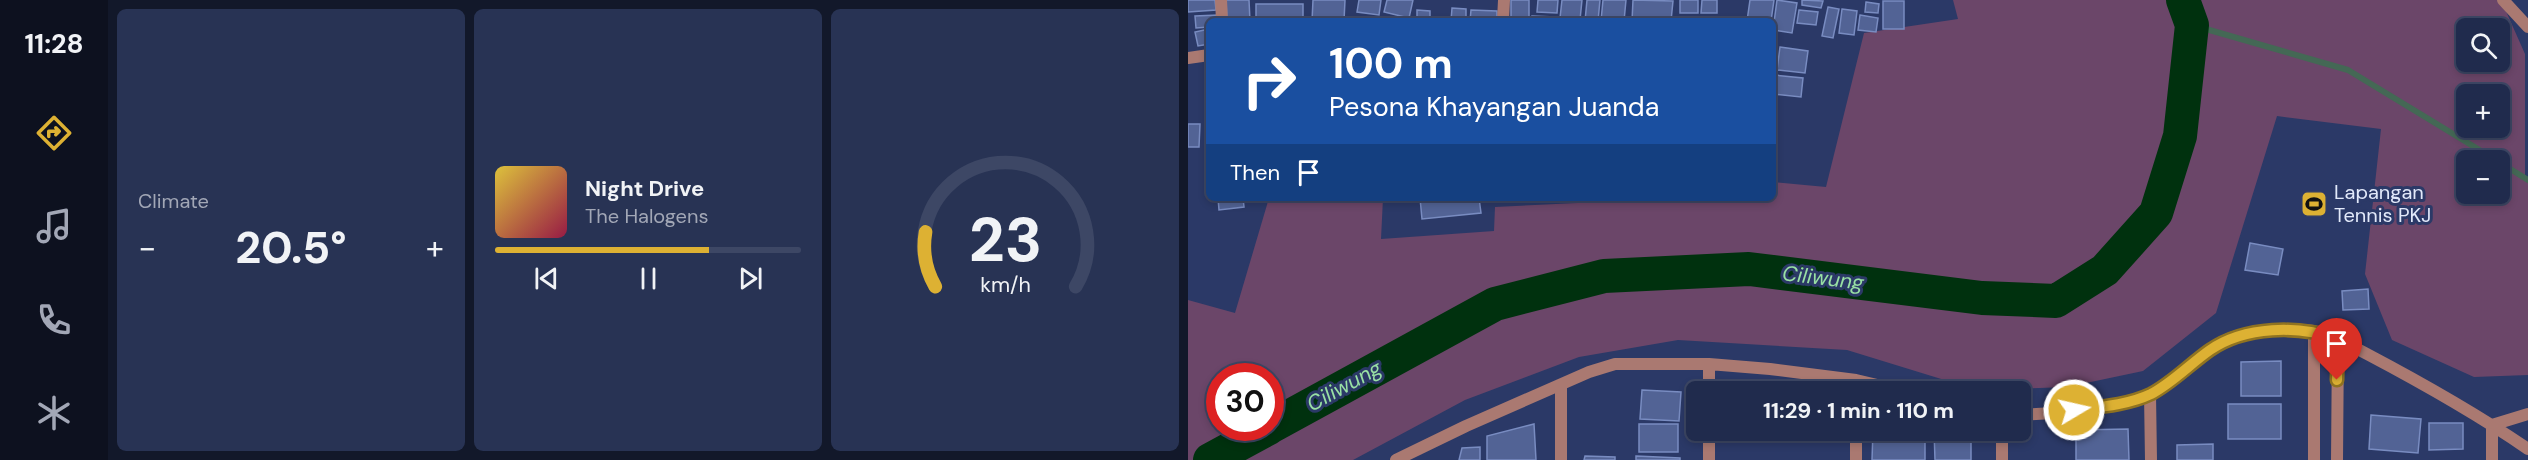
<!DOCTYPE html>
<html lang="en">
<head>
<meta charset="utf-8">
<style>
	body { margin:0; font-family:"DM Sans",sans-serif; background:#283354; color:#f1f3f6; height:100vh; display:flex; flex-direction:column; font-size:22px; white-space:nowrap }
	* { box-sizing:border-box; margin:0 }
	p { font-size:20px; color:#a2a7b6 }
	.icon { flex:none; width:33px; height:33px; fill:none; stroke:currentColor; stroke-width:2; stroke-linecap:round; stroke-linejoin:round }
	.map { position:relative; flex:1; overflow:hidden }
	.side { display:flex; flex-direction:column; gap:9px; padding:9px; background:#12182a; width:1080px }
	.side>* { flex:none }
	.top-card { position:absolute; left:18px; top:18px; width:570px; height:183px; border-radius:9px; box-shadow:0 3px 9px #0003,0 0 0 2px #3d4765; background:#1a4fa0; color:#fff; overflow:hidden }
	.fabs { position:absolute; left:1268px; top:18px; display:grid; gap:12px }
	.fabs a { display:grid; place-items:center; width:54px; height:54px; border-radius:9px; background:#202b4d; box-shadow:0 3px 9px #0003,0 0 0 2px #3d4765; font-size:30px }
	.speed { position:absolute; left:18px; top:363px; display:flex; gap:12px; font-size:30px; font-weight:700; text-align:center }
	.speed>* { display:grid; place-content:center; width:78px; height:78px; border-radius:50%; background:#202b4d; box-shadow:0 3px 9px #0003,0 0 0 2px #3d4765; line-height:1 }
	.speed .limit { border:9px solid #d22; background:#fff; color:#111 }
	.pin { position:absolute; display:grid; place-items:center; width:51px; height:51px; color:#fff; margin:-62px -26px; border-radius:50% 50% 50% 0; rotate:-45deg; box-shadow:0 0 6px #0007 }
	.pin .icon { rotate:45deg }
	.me { position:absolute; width:66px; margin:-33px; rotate:81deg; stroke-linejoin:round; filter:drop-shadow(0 0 4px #0008) }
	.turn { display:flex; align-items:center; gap:21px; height:126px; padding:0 24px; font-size:27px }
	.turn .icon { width:78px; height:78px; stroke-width:2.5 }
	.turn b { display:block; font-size:42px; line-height:51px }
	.then { display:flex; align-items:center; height:57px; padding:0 24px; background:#0003; gap:12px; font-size:22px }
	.big { font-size:45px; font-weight:700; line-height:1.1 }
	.side .card { flex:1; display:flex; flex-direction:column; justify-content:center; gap:9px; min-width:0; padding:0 21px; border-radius:9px; background:#283354 }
	.side .dial { align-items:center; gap:0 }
	.dial svg { height:156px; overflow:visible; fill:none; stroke:#3d4765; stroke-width:7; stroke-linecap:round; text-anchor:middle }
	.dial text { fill:#f1f3f6; stroke:none }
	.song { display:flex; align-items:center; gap:18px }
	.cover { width:72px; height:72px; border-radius:9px; background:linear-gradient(135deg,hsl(50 70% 55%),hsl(340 70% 35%)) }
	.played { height:6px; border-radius:3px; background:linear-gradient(90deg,#ddb133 70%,#3d4765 70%) }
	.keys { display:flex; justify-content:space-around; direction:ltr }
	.heat { display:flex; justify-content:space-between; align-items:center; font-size:33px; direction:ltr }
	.side .tiles { flex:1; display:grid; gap:9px; grid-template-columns:repeat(3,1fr) }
	.trip { position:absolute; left:498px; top:381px; width:345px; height:60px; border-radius:9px; background:#202b4d; box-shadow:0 3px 9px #0003,0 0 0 2px #3d4765; font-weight:700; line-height:60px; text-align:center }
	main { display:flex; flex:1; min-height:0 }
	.tabs { display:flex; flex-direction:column; width:108px; justify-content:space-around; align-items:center; background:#0d111f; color:#a2a7b6 }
	.tabs .icon { width:42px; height:42px }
	.tabs .selected { color:#ddb133 }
	.tabs b { font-size:27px; color:#f1f3f6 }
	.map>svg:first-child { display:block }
	.green { fill:#6b4669; fill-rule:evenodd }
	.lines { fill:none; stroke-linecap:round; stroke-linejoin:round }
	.stream { stroke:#446855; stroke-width:6 }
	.river { stroke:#00310e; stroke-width:34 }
	.building { fill:#526395; stroke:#798cc1; stroke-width:1.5 }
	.street { stroke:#aa7971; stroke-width:12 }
	.route-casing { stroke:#907321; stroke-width:15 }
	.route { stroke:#ddb133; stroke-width:10 }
	.labels { text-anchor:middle; stroke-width:6; stroke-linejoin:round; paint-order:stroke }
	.poi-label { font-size:20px; fill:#e2e9fa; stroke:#2b3967; text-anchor:start }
	.water-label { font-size:21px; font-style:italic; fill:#99e1a4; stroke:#2b3967 }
</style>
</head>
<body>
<main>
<nav class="tabs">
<b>11:28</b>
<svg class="icon selected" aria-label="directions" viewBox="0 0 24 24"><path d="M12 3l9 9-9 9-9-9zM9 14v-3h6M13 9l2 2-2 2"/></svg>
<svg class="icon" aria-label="music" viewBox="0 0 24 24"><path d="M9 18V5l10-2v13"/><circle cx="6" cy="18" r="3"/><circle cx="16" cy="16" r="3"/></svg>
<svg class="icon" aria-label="phone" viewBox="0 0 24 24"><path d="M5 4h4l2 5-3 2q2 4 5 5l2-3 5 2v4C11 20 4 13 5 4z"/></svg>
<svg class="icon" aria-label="climate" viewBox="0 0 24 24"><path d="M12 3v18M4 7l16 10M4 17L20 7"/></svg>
</nav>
<section class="side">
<div class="tiles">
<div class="card"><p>Climate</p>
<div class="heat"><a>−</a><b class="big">20.5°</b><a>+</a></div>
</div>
<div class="card">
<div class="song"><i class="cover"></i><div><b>Night Drive</b><p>The Halogens</p></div></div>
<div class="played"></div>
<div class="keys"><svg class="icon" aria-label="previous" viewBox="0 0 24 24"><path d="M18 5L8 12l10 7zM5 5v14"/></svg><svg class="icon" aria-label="pause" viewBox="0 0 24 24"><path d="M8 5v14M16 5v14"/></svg><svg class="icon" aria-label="next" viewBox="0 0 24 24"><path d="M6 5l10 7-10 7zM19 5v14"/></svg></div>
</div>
<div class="card dial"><svg viewBox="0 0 100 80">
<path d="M14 69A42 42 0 1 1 86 69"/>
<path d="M14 69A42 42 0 0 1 9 41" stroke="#ddb133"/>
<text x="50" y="56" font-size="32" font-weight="700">23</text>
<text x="50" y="72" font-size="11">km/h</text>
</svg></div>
</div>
</section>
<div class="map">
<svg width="1340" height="460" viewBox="0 0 1340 460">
	<rect width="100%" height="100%" fill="#2b3967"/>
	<path class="green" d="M765 0H1313L1337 54V175L1340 180V375L1286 377 1204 340 1177 274 1193 129 1089 116 1028 313 955 371 879 387 789 390 659 350 490 340 391 357 277 400 165 460H0V300L47 313 81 198H195L193 239 306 231 307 207 411 202 412 198H585V182L638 187 676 33 770 19ZM1278 28H1311V62H1278ZM1278 94H1311V128H1278ZM1278 160H1311V194H1278ZM32 376H82V428H32Z"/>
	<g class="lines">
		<path class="stream" d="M1004 25 1160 70 1308 160
			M1311 162 1340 180"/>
		<path class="river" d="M82 427 307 304 416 276 561 269 794 298 868 301 917 270 968 213 992 136 1004 25 995 0
			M22 460 81 428"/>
	</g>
	<path class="building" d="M0 0H27L28 10 0 12Z
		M38 0H61L62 21H39Z
		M125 0H157L156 21H124Z
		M171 0H193L191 15 169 12Z
		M199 0H225L221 18 196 12Z
		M323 0H341V19H323Z
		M350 0H370L369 13 349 12Z
		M374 0H394L392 20 372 18Z
		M399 0H412L410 21H397Z
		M415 0H438L436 21H413Z
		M445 0 485 1 483 21H444Z
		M492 0H510V13H492Z
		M514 0H529V13H513Z
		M562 0H586L583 21H559Z
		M589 0 609 3 604 33 585 30Z
		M614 0 635 1 633 8 614 5Z
		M695 1H716V29H695Z
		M678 2 691 4 690 13 677 12Z
		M68 4H115V21H68Z
		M640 7 651 9 645 38 634 36Z
		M264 8 278 9V21H263Z
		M654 9 669 11 666 35 651 33Z
		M229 10 242 11V21H229Z
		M283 10 309 11V21H282Z
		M611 10 630 12 628 25 609 23Z
		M30 15 31 21H21V27L8 28 7 16Z
		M672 15 690 18 688 32 670 30Z
		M344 16 367 17V21H344Z
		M21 29V44L10 46 7 32Z
		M592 47 620 51 617 73 589 70Z
		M586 75 615 78 613 97 585 94Z
		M0 124H12L11 147H0Z
		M30 198H55L56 207 31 210Z
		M232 198H291L293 213 234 219Z
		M307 198H341V201L308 202Z
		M1062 243 1095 249 1090 275 1057 270Z
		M1180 289 1181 309 1155 310 1154 291Z
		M1093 361V396H1053V362Z
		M454 390 493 392 491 421 452 419Z
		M1040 404H1093V439H1040Z
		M1183 415 1233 419 1230 453 1181 449Z
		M1241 423H1275V449L1241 450Z
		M346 424 348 460H299V436Z
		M451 424H490V452H451Z
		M940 429 941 460H888V430Z
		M685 430H737V460H684Z
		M746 430H783V460H747Z
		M1025 444V460H989V445Z
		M292 447V460H271L274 448Z
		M397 456 427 457V460H396Z
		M448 456 492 458V460H448Z"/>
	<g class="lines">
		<path class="street" d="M33 0 34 21
			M1315 0 1340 27
			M315 21 316 0
			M0 58 21 55
			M1126 331V460
			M373 385V460
			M521 392V364
			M962 394 963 460
			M832 415C869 413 929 410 962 394 988 382 1010 355 1036 341 1054 331 1105 328 1125 331 1144 334 1163 346 1179 354 1234 383 1289 414 1340 449
			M1304 425 1340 414
			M208 460 278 426 401 372 427 364H521L582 369 668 380 719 392
			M521 460V430
			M668 460V430
			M814 460V430
			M1149 460 1150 339
			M1304 460V425"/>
	</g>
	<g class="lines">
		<g class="route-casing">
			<path id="route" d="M886 410C911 407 940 405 963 394 984 383 1002 364 1022 350 1057 326 1110 325 1150 339L1149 380"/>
		</g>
		<use href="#route" class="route"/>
	</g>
	<defs>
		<g id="stadium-square" transform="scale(1.35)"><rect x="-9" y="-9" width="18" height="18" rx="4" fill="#ddb133" stroke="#2b3967"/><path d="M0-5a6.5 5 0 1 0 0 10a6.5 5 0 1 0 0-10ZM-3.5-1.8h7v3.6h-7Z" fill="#111"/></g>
	</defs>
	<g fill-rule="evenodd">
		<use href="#stadium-square" x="1126" y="204"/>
	</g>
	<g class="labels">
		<g class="poi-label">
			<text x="1146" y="199">Lapangan<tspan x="1146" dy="23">Tennis PKJ</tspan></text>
		</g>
		<g class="water-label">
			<text transform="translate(635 278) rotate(7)" y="7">Ciliwung</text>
			<text transform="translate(156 386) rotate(-29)" y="7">Ciliwung</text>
		</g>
	</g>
</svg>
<div class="fabs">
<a><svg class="icon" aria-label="search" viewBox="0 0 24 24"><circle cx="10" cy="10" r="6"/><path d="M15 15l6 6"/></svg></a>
<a>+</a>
<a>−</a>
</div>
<div class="speed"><div class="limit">30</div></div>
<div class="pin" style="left:1149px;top:380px;background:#d93025"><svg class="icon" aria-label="arrive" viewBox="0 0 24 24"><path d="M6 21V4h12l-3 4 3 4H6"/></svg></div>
<svg class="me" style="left:886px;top:410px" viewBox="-20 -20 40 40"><circle r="17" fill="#ddb133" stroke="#fff" stroke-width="3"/><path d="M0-11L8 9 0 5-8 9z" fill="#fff"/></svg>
<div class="trip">11:29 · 1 min · 110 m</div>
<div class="top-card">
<div class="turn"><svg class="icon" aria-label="right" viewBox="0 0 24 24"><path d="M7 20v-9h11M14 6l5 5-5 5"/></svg><div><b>100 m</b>Pesona Khayangan Juanda</div></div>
<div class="then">Then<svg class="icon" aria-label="arrive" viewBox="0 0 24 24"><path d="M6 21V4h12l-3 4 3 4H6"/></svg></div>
</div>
</div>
</main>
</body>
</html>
